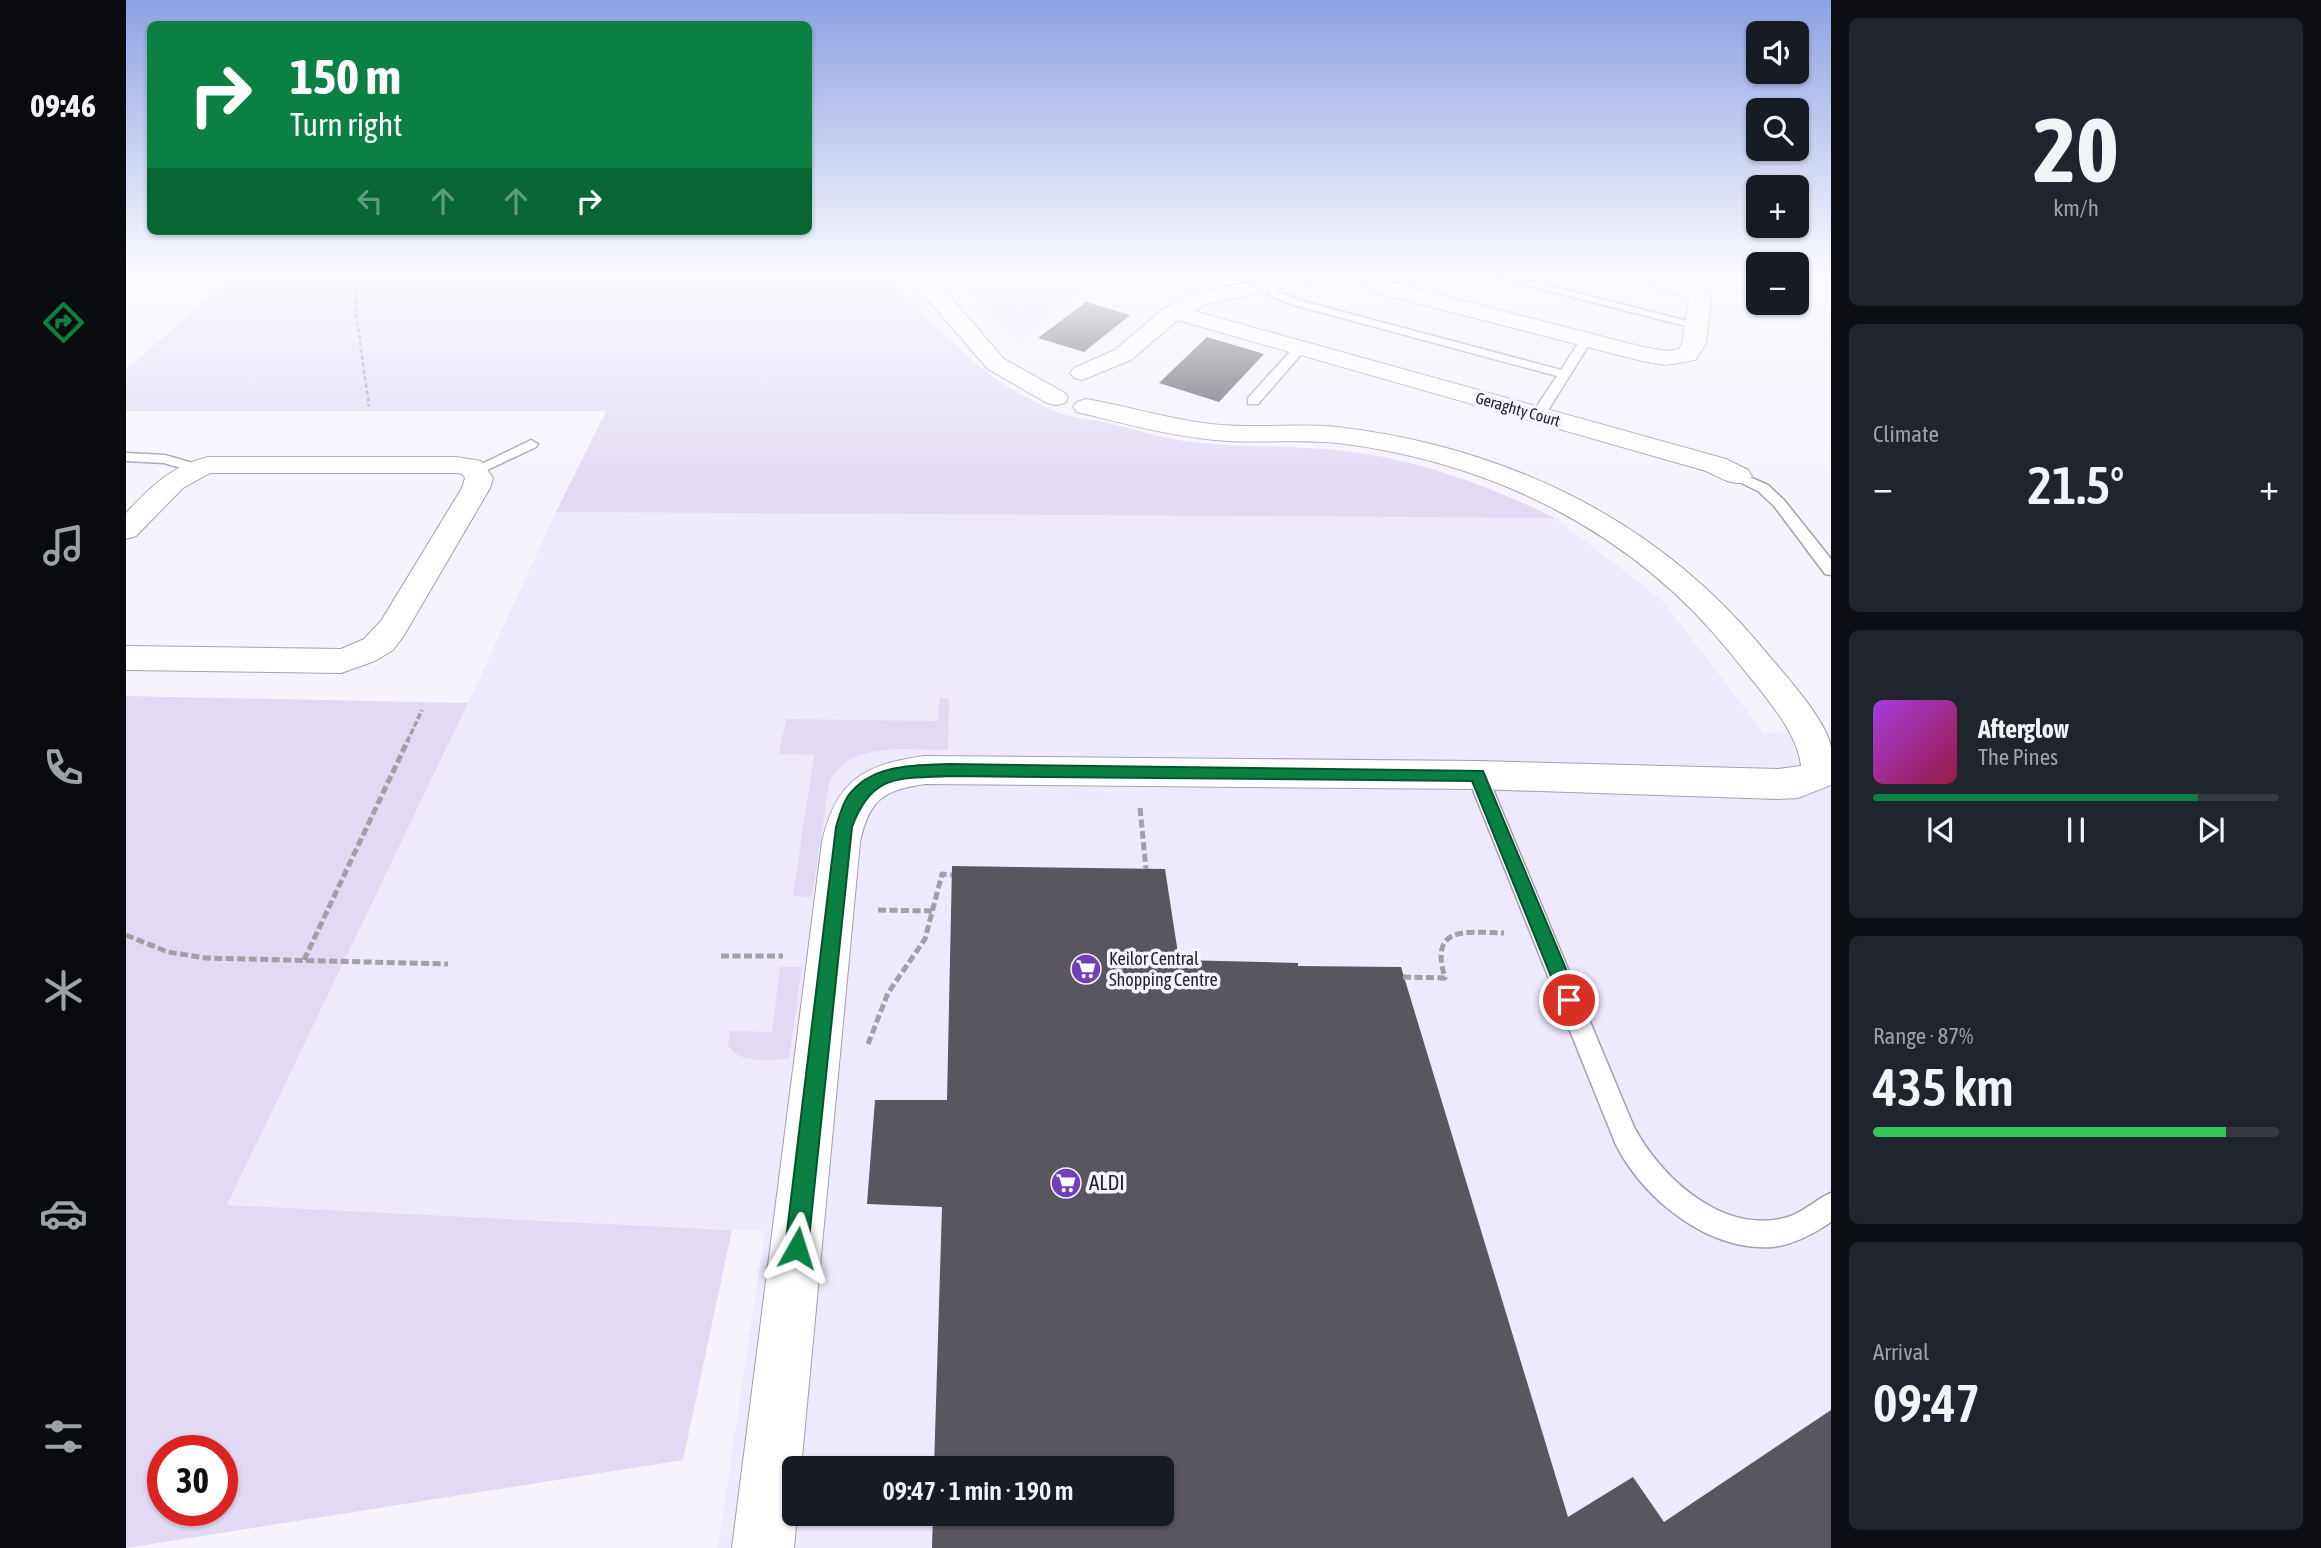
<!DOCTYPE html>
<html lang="en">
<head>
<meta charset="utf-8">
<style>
	body { margin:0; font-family:"Asap Condensed",sans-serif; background:#20242c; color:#f1f3f6; height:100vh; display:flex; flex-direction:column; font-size:26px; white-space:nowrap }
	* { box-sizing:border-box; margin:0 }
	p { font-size:23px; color:#9ea1a6 }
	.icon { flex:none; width:38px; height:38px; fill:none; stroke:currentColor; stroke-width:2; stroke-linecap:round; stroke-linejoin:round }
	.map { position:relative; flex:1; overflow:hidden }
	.drawer { display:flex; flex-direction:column; gap:18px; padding:18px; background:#0d0f14; width:490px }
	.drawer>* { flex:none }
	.guide { position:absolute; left:21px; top:21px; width:665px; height:214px; border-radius:10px; box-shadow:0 2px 5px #0004; background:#0b8043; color:#fff; overflow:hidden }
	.controls { position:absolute; left:1620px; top:21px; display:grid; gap:14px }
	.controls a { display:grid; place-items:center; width:63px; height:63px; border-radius:10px; background:#171b24; box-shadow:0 2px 5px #0004; font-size:35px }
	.speed { position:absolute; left:21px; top:1435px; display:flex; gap:14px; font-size:35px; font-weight:700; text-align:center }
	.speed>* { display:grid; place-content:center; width:91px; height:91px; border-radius:50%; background:#171b24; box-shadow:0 2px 5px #0004; line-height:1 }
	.speed .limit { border:10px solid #d22; background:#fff; color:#111 }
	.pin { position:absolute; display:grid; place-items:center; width:60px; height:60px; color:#fff; margin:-30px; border:4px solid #fff; border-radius:50%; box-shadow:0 2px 7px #0007 }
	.me { position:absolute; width:77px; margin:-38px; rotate:6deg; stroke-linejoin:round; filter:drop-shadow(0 0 5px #0008) }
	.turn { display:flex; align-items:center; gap:24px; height:147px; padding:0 28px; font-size:32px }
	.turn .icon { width:91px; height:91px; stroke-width:2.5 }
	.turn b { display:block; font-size:49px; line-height:60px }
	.lanes { display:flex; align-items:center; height:66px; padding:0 28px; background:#0003; justify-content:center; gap:35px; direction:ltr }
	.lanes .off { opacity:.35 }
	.big { font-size:52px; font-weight:600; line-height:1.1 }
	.drawer .card { flex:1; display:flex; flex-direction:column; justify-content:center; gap:10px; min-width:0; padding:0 24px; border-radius:10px; background:#20242c }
	.drawer .dial { align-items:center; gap:0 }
	.dial b { font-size:91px; line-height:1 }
	.song { display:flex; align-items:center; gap:21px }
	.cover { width:84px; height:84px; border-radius:10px; background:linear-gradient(135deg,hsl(280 70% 55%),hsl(340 70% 35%)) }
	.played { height:7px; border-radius:4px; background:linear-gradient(90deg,#0b8043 80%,#363941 80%) }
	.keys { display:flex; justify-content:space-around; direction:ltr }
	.heat { display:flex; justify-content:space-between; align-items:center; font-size:38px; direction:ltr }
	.charge { height:10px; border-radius:5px; background:linear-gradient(90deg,#34c759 87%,#363941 0) }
	.trip { position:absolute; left:656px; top:1456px; width:392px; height:70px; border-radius:10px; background:#171b24; box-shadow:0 2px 5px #0004; font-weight:600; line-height:70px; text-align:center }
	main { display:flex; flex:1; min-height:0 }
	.dock { display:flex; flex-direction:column; width:126px; justify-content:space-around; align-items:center; background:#090b0e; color:#9ea1a6 }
	.dock .icon { width:49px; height:49px }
	.dock .current { color:#0b8043 }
	.dock b { font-size:32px; color:#f1f3f6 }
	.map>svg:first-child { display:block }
	.built { fill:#efe9fd; fill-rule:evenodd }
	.green { fill:#e2daf5; fill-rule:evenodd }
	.building { fill:#595660 }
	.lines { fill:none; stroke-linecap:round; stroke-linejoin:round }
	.service-casing { stroke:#a3a0ab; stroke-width:3 }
	.minor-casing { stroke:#a3a0ab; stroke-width:2 }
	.path-far2 { stroke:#a29fa7; stroke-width:2.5; stroke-dasharray:4.5 2.5; stroke-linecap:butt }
	.path-far1 { stroke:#a29fa7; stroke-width:3.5; stroke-dasharray:6 2.5; stroke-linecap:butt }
	.path { stroke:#a29fa7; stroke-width:5; stroke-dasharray:8 3.5; stroke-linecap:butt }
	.service { fill:#fff; fill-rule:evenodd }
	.minor { fill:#fff; fill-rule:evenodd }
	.route { fill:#0b8043; stroke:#07532c; stroke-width:2 }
	.labels { text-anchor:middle; stroke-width:7; stroke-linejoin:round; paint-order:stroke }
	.far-street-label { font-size:16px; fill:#242227; stroke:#f6f3fd }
	.poi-label { font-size:18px; fill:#242227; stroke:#f6f3fd; text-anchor:start }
	.near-poi-label { font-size:21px; fill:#242227; stroke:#f6f3fd; text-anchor:start }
</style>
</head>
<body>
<main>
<nav class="dock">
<b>09:46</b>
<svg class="icon current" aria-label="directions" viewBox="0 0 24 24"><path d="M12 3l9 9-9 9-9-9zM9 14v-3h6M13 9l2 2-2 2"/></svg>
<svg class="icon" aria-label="music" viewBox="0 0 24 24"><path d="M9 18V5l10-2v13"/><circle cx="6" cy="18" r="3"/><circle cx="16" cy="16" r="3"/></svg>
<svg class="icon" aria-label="phone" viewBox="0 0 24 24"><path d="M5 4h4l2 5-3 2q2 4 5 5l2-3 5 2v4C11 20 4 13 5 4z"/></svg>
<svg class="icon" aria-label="climate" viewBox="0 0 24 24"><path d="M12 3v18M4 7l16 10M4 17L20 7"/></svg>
<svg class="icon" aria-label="car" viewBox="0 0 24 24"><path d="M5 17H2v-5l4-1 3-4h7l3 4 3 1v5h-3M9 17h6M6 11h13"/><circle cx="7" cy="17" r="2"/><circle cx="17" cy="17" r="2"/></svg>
<svg class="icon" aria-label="filters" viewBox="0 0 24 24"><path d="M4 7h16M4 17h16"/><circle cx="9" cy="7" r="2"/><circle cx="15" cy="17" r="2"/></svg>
</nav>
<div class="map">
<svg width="1705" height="1548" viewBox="0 0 1705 1548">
	<rect width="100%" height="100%" fill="#f6f3fd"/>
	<path class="built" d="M826 272H1004L944 295 894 343 886 338Z
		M430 512 1429 518 1536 600 1638 733 1705 732V1548H592L639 1231 101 1205 342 703ZM668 1468H1036V1514H668Z"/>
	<path class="green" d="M112 272H761C810 330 854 378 926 410 942 418 964 419 982 423 1010 429 1037 439 1065 442 1116 448 1168 445 1218 451 1292 459 1363 486 1429 518L430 512 480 411H0V370Z
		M0 696 342 703 101 1205 606 1230 557 1460 0 1548ZM37 1451H96V1510H37Z
		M814 697 823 699 822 750C783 750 721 740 703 784L686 897 667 896 688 755 653 754 660 719 812 721Z
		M654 967H676L663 1059C643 1059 610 1065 602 1044L604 1031 646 1032Z"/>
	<path class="building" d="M960 302 1004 315 958 352 912 338Z
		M1081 337 1138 354 1093 402 1033 383Z
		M826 866 1039 869 1053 960 1172 963V966L1275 967 1442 1517 1507 1477 1538 1522 1705 1410V1548H806L807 1514H1036V1468H808L816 1207 741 1204 749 1100H821Z"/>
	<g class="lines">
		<g class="service-casing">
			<path id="service" d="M1349 272H1369L1577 325 1571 329Z
				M1137 283H1145L1153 292 1176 301 1435 370 1456 337 1466 340 1419 415 1412 419 1405 415 1431 376 1168 305 1145 296 1135 285Z
				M1174 344 1178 345V351L1132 404H1122V398L1170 345Z
				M405 440 412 444 410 447 355 473H345L343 470Z
				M0 453 39 455 74 465 76 468 69 472 38 463 0 461Z
				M1612 472 1642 485 1658 500 1705 559V575L1699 574 1648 506 1632 491 1607 479 1605 476Z
				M1351 768 1358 770 1361 775 1508 1127C1535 1178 1598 1236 1662 1217 1678 1212 1690 1199 1705 1193V1222C1687 1234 1667 1245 1646 1247 1581 1251 1518 1199 1490 1145L1341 775 1344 770Z"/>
		</g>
		<g class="minor-casing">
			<path id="minor" d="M771 272H795L812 283 878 359 939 393 942 398 939 403 930 405 921 403 862 369 796 293Z
				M1169 272H1210L1207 276 1078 305 1068 311 1600 459 1622 470 1626 476 1622 482C1606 486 1595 478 1580 471L1052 320 1005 360 956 380 948 378 944 373 948 368 989 350 1036 310 1063 295Z
				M1220 272H1243L1268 283 1517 347 1540 351 1553 349 1556 344 1563 300 1549 292 1483 276 1480 272C1509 272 1567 272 1585 298L1580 344 1569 360 1540 365 1516 361 1252 293 1232 284Z
				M960 399C1002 406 1042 419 1085 424 1127 429 1169 423 1211 427 1375 446 1526 516 1633 644 1651 666 1702 720 1705 748 1705 759 1705 773 1705 785L1672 798 1652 799 1351 789 799 784C757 790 743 800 734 842L675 1468H668V1514H671L668 1548H606L696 842C710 780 738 764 799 756L1351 761 1652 769 1675 766C1672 729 1628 684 1606 655 1508 532 1367 462 1212 443 1176 439 1138 443 1102 441 1052 438 1000 424 951 412L947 407 951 402Z
				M82 457H330L355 461 367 478 364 488 277 637 267 650 249 661 215 673 0 670V646L215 649 238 639 255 621 336 488 339 478 336 474 330 473H84L57 488 10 536 0 539V513C25 486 46 466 82 457Z"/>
		</g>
		<path class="path-far2" d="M231 272 230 313 243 406
			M1701 272 1705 273"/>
		<path class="path-far1" d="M281 742 296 710"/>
		<path class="path" d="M1014 808 1020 869
			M752 910 807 911
			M0 935 42 952 80 958 322 964
			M595 956H657
			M178 960 282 740
			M1277 977 1319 978C1303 925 1339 932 1378 933
			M742 1044 762 993 799 939 816 874 826 875"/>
		<use href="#service" class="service"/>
		<use href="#minor" class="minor"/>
	</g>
	<linearGradient id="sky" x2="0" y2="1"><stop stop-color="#8da2e3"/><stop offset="0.56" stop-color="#fbfafe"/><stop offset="1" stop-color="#fbfafe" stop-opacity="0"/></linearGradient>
	<rect width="1705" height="489" fill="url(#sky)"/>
	<path class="route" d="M823 764 1357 771 1453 1000 1450 1006 1443 1009 1437 1006 1346 781 823 776C772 779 746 773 726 827L682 1248 679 1256 671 1260 663 1256 659 1248 710 827C713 817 716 805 722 796 745 764 788 765 823 764Z"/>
	<defs>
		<g id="supermarket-disc" transform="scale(1.575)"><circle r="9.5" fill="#7140b8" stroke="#f6f3fd"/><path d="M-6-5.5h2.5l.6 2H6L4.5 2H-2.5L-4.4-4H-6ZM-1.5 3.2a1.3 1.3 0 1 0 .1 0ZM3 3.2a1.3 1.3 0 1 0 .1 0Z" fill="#fff"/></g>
	</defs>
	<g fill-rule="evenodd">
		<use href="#supermarket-disc" x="960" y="969"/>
		<use href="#supermarket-disc" x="940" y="1183"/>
	</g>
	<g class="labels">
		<g class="far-street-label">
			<text transform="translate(1392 409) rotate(16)" y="6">Geraghty Court</text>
		</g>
		<g class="poi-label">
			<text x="983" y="965">Keilor Central<tspan x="983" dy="21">Shopping Centre</tspan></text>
		</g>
		<g class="near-poi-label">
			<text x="963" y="1190">ALDI</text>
		</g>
	</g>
</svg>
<div class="controls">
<a><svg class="icon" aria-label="sound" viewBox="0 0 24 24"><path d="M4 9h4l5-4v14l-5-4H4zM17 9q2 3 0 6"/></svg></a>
<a><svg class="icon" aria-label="search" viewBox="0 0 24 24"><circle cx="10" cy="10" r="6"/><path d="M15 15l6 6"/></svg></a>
<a>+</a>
<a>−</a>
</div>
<div class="speed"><div class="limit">30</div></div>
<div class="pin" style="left:1443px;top:1000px;background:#d93025"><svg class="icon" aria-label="arrive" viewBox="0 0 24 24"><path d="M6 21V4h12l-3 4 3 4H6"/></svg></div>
<svg class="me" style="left:671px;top:1248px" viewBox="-20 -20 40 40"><path d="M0-17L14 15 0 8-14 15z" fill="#0b8043" stroke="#fff" stroke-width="4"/></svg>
<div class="trip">09:47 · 1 min · 190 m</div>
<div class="guide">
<div class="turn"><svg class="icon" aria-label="right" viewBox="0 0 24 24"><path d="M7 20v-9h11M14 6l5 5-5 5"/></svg><div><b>150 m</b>Turn right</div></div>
<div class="lanes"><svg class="icon off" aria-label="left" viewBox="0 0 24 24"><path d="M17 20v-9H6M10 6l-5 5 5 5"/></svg><svg class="icon off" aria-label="ahead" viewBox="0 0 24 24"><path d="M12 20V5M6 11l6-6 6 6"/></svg><svg class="icon off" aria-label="ahead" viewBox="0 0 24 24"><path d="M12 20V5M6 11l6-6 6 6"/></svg><svg class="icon" aria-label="right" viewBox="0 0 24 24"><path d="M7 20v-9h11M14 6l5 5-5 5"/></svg></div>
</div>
</div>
<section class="drawer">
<div class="card dial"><b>20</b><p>km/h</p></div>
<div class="card"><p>Climate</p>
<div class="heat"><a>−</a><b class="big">21.5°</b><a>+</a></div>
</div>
<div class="card">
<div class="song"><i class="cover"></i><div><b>Afterglow</b><p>The Pines</p></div></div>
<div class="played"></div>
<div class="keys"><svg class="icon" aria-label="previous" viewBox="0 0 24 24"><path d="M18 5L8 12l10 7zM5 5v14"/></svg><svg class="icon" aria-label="pause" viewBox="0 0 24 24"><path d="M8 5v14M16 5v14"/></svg><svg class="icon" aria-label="next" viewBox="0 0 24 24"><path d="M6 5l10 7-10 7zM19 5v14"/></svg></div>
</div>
<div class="card"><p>Range · 87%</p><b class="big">435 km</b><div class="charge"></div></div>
<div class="card"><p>Arrival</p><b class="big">09:47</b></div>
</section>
</main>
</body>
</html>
